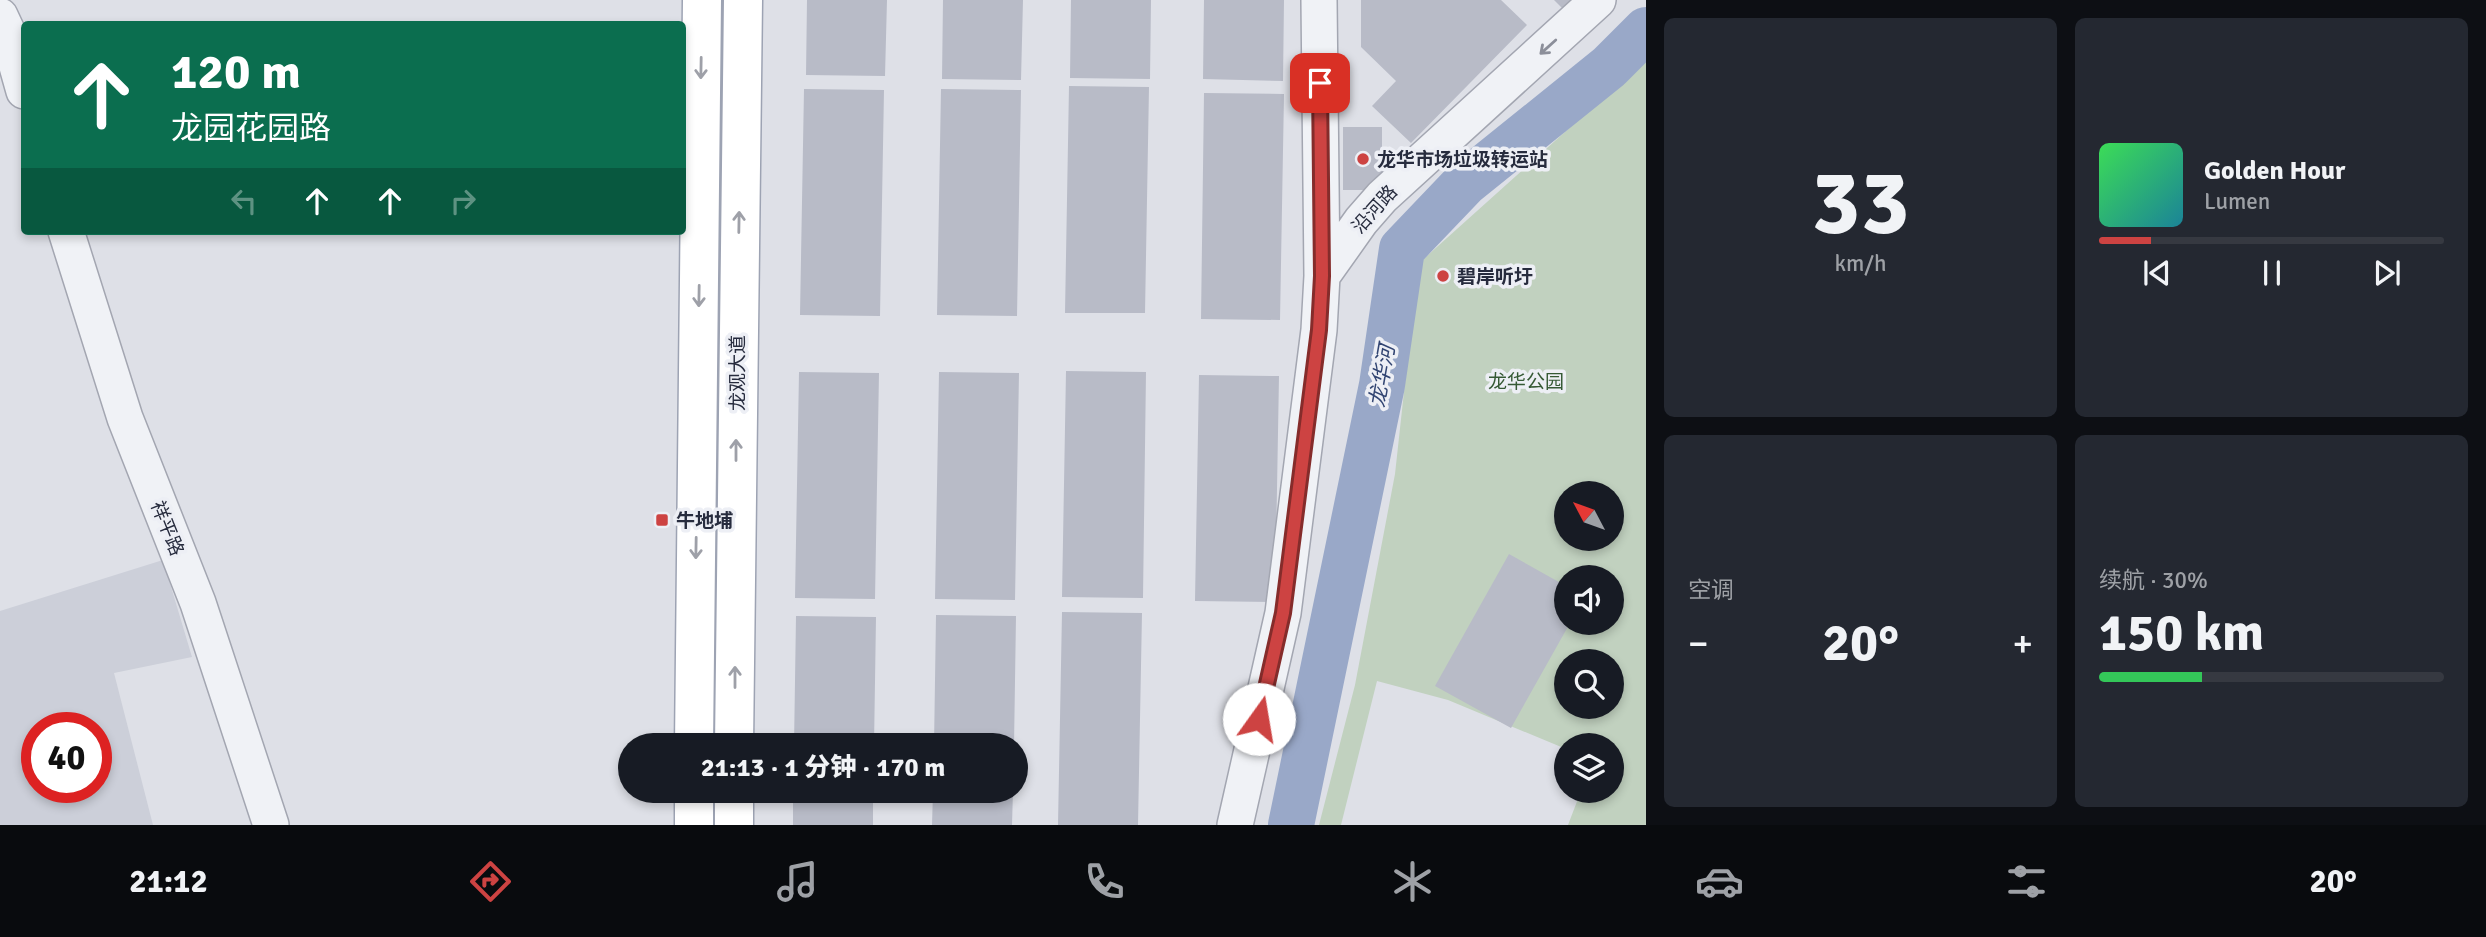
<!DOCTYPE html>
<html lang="zh">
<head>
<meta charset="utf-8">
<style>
	body { margin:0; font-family:Signika,"Noto Sans SC",sans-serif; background:#242831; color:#f1f3f6; height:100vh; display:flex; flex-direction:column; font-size:26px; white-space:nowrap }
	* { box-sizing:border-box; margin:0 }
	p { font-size:23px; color:#9ea1a6 }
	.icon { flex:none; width:38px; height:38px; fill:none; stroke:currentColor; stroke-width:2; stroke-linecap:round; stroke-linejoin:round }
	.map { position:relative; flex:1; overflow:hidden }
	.details { display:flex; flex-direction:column; gap:18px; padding:18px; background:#0d0f14; width:840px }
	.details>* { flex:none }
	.banner { position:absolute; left:21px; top:21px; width:665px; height:214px; border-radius:7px; box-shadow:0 4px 10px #0003; background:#0b6e4f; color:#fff; overflow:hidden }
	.needle { width:46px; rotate:311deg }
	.buttons { position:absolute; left:1554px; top:481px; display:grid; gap:14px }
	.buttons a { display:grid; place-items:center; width:70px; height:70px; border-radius:50%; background:#171b24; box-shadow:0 4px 10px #0003; font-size:35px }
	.speed { position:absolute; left:21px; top:712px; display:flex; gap:14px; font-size:35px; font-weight:700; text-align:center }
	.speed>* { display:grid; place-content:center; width:91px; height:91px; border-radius:50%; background:#171b24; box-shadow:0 4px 10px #0003; line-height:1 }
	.speed .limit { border:10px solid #d22; background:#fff; color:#111 }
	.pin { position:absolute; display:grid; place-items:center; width:60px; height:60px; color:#fff; margin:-30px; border-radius:14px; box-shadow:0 4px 10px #0006 }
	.me { position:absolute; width:77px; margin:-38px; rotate:13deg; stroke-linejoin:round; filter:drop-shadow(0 0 5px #0008) }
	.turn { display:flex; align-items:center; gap:24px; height:147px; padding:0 35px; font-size:32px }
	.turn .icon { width:91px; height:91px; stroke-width:2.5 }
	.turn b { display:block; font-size:49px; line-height:60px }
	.lanes { display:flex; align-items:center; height:66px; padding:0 35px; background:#0003; justify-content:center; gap:35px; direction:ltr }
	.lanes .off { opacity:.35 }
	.big { font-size:52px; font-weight:800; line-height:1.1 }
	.details .tile { flex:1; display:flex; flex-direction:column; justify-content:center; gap:10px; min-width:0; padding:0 24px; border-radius:10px; background:#242831 }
	.details .dial { align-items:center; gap:0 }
	.dial b { font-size:91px; line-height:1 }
	.song { display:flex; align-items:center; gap:21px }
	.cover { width:84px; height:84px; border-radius:10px; background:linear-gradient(135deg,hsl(130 70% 55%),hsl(190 70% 35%)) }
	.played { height:7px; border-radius:4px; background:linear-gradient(90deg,#cd4342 15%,#363941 15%) }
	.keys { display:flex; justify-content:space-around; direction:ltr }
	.heat { display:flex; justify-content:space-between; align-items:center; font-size:38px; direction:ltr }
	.charge { height:10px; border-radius:5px; background:linear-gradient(90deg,#34c759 30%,#363941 0) }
	.details .tiles { flex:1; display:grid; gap:18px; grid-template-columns:repeat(2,1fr) }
	.trip { position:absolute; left:618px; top:733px; width:410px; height:70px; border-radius:35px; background:#171b24; box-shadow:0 4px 10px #0003; font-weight:800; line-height:70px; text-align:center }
	.tabs { display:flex; height:112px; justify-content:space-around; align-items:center; background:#090b0e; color:#9ea1a6 }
	.tabs .icon { width:49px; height:49px }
	.tabs .current { color:#cd4342 }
	.tabs b { font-size:32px; color:#f1f3f6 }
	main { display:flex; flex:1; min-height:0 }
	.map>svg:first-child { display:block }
	.built { fill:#cccfd9; fill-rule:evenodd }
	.green { fill:#c1d1bf; fill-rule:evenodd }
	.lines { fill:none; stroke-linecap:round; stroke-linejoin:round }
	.river { stroke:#99a8c8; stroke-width:46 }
	.building { fill:#b8bbc7 }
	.tertiary-casing { stroke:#a3a6b1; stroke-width:38 }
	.primary-casing { stroke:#9da3b3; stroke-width:41 }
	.tertiary { stroke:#f0f2f6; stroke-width:35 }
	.primary { stroke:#fff; stroke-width:38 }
	.oneway { stroke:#8c8f9a }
	.oneway2 { stroke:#9ea0a8 }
	.route-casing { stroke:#852c2b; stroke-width:18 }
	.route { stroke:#cd4342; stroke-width:12 }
	.poi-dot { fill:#cd4342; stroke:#edeff5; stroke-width:2.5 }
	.labels { text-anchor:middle; stroke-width:7; stroke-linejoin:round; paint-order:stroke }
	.poi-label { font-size:19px; font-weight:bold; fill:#272c3e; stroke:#edeff5; text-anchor:start }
	.street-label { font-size:19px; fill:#272c3e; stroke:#edeff5 }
	.park-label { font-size:19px; fill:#365a35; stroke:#edeff5 }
	.water-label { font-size:21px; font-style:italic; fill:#324572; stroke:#edeff5 }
</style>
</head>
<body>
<main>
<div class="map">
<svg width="1646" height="825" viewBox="0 0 1646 825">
	<rect width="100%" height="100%" fill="#dee0e7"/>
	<path class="built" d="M163 560 192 657 114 673 153 825H0V611ZM37 728H96V788H37Z"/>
	<path class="green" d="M1646 59V825H1568L1581 791H1612V746H1566V749L1448 700 1377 681 1341 825H1319L1355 685 1395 474 1418 264ZM1566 494H1612V539H1566ZM1566 578H1612V623H1566ZM1566 662H1612V707H1566Z"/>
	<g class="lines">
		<path class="river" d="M1291 825 1382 385 1402 249 1465 183 1609 67 1646 30"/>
	</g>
	<path class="building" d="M807 0H887L885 76 806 75Z
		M943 0H1023L1021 80 942 79Z
		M1071 0H1151L1150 79 1070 78Z
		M1204 0H1284L1283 81 1203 79Z
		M1361 0H1501L1527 25 1411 143 1372 106 1396 81 1361 47Z
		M1554 0H1587L1571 17Z
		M1069 86 1149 87 1145 313H1065Z
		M804 89 884 90 880 316 800 315Z
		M941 89 1021 90 1017 316 937 315Z
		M1204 93 1284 94 1280 320 1201 319Z
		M1343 127H1382V190H1343Z
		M1066 371 1146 372 1143 598 1062 597Z
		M799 372 879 373 875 599 795 598Z
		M939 372 1019 373 1015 600 935 599Z
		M1199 375 1279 376 1275 602 1195 601Z
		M1509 554 1566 586V623H1570L1511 728 1435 686Z
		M1062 612 1142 613 1138 825H1058Z
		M936 615 1016 616 1014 746H934Z
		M796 616 876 617 874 746H794Z
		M793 791H873V825H793Z
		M933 791H1013L1012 825H932Z"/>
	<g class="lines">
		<g class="tertiary-casing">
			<path id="tertiary" d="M0 16 7 31 24 91
				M66 231 125 418 198 603 271 825
				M1322 276 1361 221 1382 197 1598 0
				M1235 825 1283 613 1319 330 1322 276 1319 0"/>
		</g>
		<g class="primary-casing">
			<path id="primary" d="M694 746 702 0
				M734 746 743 0
				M694 791V825
				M734 825V791"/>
		</g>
		<use href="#tertiary" class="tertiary"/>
		<use href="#primary" class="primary"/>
	</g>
	<defs><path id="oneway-shaft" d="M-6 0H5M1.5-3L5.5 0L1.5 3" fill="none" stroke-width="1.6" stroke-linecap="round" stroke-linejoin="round" transform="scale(1.75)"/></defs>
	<use class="oneway" href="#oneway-shaft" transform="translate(1548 47) rotate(138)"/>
	<g class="oneway2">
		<use href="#oneway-shaft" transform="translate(701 68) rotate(91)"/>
		<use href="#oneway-shaft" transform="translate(739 222) rotate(-89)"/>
		<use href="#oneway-shaft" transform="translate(699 296) rotate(91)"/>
		<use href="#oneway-shaft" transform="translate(736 450) rotate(-90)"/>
		<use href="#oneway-shaft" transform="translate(696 548) rotate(91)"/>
		<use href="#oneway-shaft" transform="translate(735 677) rotate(-90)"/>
	</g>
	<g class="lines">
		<g class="route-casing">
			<path id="route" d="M1259 719 1283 613 1319 330 1322 276 1320 83"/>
		</g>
		<use href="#route" class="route"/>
	</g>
	<g class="poi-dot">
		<circle cx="1363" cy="159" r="7"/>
		<circle cx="1443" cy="276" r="7"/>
		<rect x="655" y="513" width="14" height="14" rx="3.5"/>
	</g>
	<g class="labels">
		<g class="poi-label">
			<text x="1377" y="166">龙华市场垃圾转运站</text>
			<text x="1457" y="283">碧岸听圩</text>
			<text x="676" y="527">牛地埔</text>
		</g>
		<g class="street-label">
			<text transform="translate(1374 209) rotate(-48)" y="7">沿河路</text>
			<text transform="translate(737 373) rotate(-90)" y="7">龙观大道</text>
			<text transform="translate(168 528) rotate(68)" y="7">祥平路</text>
		</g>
		<g class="park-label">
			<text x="1526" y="388">龙华公园</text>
		</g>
		<g class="water-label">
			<text transform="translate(1382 376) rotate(-80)" y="7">龙华河</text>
		</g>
	</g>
</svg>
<div class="buttons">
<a><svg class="needle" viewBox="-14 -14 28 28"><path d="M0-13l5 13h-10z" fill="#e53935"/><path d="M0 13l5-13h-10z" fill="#9ea1a6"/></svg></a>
<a><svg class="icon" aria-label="sound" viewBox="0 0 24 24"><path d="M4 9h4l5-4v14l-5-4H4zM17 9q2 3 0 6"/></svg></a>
<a><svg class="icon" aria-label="search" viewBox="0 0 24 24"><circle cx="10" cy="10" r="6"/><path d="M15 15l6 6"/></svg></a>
<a><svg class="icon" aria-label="layers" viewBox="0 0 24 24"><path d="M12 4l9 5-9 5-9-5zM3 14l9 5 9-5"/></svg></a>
</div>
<div class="speed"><div class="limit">40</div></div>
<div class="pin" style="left:1320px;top:83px;background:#d93025"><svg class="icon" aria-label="arrive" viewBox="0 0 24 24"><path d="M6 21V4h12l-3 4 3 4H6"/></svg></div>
<svg class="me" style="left:1259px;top:719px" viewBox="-20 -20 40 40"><circle r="19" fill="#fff"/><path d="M0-13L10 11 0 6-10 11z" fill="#cd4342"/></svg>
<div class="trip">21:13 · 1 分钟 · 170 m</div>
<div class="banner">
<div class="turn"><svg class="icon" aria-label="ahead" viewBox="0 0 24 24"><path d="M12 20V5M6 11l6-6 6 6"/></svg><div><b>120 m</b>龙园花园路</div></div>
<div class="lanes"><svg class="icon off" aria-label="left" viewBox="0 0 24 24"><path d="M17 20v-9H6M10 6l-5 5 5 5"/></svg><svg class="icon" aria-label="ahead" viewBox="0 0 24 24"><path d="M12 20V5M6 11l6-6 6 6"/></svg><svg class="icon" aria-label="ahead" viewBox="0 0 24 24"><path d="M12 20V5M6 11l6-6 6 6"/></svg><svg class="icon off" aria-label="right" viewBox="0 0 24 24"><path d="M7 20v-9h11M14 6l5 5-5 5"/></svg></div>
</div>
</div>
<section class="details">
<div class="tiles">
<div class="tile dial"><b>33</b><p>km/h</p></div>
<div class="tile">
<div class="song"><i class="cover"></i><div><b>Golden Hour</b><p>Lumen</p></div></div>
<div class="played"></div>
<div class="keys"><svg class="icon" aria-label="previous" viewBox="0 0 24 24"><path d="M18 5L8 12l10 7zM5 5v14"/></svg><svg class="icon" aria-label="pause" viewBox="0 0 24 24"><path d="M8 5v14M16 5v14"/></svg><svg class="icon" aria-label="next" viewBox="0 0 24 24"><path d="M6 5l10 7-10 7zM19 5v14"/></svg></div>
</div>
<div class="tile"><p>空调</p>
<div class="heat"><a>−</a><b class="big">20°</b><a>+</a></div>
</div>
<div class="tile"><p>续航 · 30%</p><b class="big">150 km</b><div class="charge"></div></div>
</div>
</section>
</main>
<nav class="tabs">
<b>21:12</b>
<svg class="icon current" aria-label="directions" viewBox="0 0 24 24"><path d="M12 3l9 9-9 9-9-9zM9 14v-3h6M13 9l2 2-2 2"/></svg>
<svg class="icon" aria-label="music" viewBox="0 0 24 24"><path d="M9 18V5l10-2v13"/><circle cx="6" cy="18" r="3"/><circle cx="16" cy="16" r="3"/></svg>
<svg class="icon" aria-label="phone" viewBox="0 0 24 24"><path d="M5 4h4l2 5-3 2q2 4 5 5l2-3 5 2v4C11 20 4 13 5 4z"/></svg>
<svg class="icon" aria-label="climate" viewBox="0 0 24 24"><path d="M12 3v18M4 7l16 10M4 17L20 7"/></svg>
<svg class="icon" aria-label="car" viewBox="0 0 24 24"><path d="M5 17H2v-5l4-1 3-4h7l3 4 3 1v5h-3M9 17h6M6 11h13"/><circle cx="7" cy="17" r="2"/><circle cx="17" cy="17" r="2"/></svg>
<svg class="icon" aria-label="filters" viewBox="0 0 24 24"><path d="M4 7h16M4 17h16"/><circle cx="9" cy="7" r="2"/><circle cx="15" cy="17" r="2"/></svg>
<b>20°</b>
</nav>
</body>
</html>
